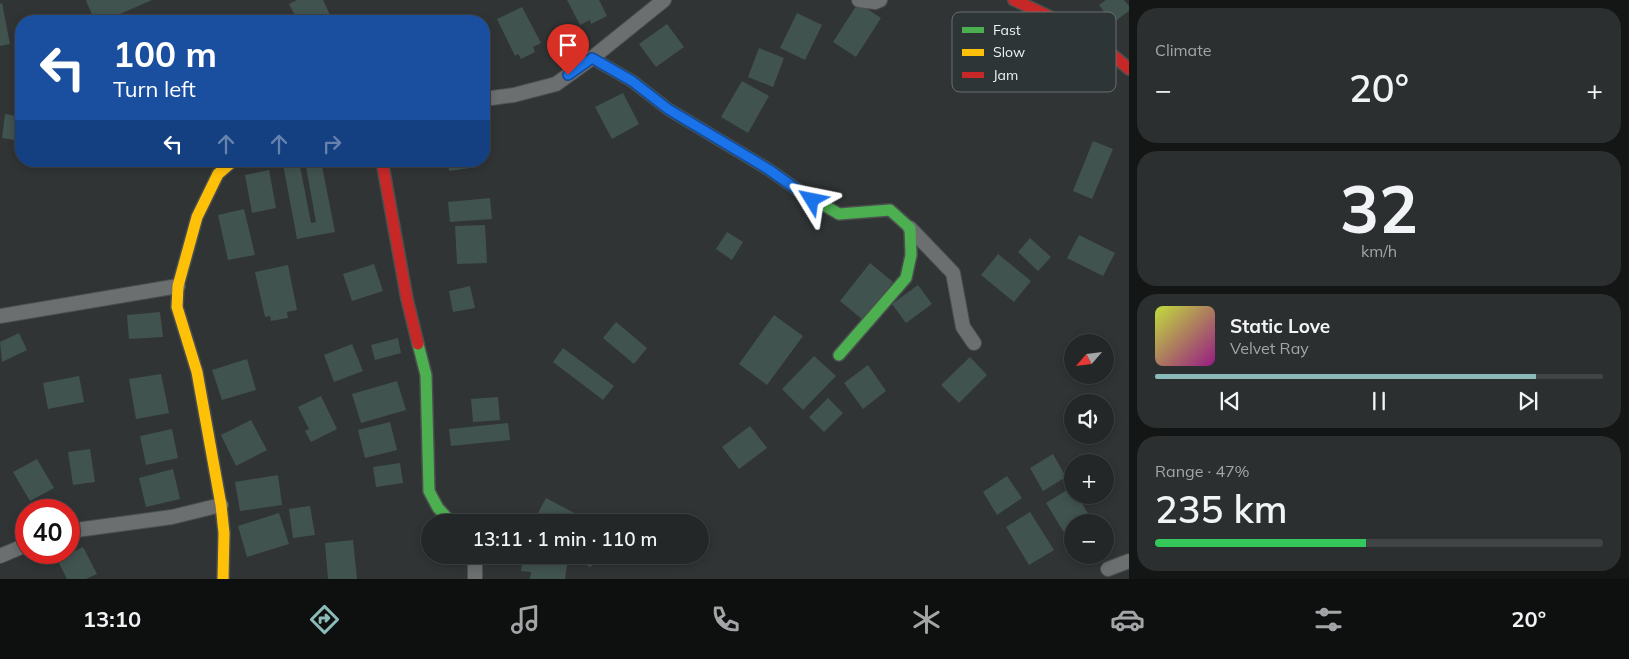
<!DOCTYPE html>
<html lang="en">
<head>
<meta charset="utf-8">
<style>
	body { margin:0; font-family:Mulish,sans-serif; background:#2c2f2f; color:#f1f3f6; height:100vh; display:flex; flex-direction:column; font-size:19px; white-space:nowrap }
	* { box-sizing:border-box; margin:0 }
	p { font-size:16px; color:#a3a5a7 }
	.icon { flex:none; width:28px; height:28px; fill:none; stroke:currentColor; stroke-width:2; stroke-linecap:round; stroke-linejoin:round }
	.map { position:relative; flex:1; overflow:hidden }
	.sheet { display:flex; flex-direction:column; gap:8px; padding:8px; background:#141515; width:500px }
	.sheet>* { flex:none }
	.guide { position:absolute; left:15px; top:15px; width:475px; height:152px; border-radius:20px; box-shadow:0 2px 8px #0003,0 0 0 1px #414444; background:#1a4fa0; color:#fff; overflow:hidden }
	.needle { width:32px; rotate:242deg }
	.tools { position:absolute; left:1064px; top:334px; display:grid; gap:10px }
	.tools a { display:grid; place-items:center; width:50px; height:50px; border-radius:50%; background:#242727; box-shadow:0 2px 8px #0003,0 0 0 1px #414444; font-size:25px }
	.speed { position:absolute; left:15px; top:499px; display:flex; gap:10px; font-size:25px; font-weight:700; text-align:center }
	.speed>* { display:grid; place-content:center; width:65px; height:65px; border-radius:50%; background:#242727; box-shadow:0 2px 8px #0003,0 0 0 1px #414444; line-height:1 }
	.speed .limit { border:8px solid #d22; background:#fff; color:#111 }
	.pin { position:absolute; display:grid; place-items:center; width:42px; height:42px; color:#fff; margin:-51px -21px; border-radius:50% 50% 50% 0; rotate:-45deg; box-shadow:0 0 5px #0007 }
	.pin .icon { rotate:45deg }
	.me { position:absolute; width:55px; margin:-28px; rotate:305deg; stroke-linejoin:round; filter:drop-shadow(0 0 4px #0008) }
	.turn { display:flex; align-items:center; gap:18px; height:105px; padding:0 15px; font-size:22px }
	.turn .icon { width:65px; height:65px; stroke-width:2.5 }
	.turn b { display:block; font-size:35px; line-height:42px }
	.lanes { display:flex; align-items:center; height:48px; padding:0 15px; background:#0003; justify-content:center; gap:25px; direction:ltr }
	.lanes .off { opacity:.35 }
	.big { font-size:38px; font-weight:600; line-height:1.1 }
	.sheet .widget { flex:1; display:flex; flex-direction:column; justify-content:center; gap:8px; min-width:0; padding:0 18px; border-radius:20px; background:#2c2f2f }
	.sheet .dial { align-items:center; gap:0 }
	.dial b { font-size:65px; line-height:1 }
	.song { display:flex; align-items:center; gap:15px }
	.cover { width:60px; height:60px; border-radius:8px; background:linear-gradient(135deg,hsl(70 70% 55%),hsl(310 70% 35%)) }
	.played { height:5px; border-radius:2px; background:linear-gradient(90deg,#8bbbb9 85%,#414444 85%) }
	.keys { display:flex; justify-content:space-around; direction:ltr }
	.heat { display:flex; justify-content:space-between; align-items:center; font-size:28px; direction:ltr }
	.charge { height:8px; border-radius:4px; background:linear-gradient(90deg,#34c759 47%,#414444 0) }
	.trip { position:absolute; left:421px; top:514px; width:288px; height:50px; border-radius:25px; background:#242727; box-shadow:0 2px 8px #0003,0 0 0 1px #414444; font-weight:600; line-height:50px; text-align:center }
	.menu { display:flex; height:80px; justify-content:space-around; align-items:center; background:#0e1010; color:#a3a5a7 }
	.menu .icon { width:35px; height:35px }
	.menu .selected { color:#8bbbb9 }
	.menu b { font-size:22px; color:#f1f3f6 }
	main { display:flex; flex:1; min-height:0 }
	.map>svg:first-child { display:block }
	.building { fill:#41534f }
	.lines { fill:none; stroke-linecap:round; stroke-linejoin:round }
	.street-casing { stroke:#4c4f4f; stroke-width:16 }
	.fast-casing { stroke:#4c4f4f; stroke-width:14 }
	.slow-casing { stroke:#4c4f4f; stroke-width:14 }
	.jam-casing { stroke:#4c4f4f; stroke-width:14 }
	.street { stroke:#6c6f6f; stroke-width:14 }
	.fast { stroke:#4caf50; stroke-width:11 }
	.slow { stroke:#ffc107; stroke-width:11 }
	.jam { stroke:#c62828; stroke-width:11 }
	.route-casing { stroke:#114b97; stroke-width:12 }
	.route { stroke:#1a73e8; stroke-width:9 }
	.key { fill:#2e3536; stroke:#686e6f; stroke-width:1 }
	.key-label { font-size:14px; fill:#eef3f3 }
</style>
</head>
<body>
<main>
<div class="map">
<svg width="1129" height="579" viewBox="0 0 1129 579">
	<rect width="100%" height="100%" fill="#303434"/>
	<path class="building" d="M87 0H152L104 21H95L86 1Z
		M297 0H323L332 19 328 21H298L289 4Z
		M567 0H599L607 16 591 24 590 20 580 25Z
		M1106 0H1124L1129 6V11L1106 28 1099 18 1105 13 1099 5Z
		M2 3 10 44 0 46V4Z
		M858 3 881 18 856 57 833 42Z
		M522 7 541 43 533 47 535 52 521 59 518 54 515 56 497 19Z
		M797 13 822 25 805 60 780 48Z
		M667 24 684 47 656 67 639 44Z
		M759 48 784 58 773 87 748 77Z
		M742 81 769 96 748 133 721 117Z
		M623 93 639 124 612 139 595 107Z
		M5 114 21 117V141L2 138Z
		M1093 141 1113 149 1092 199 1073 191Z
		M299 161 311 223 316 222 305 161H321L335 232 297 239 283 164Z
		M400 161H429L430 165 401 168Z
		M448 161H476L477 167 449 171Z
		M269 170 276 208 252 213 245 175Z
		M490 198 492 219 450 222 448 202Z
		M244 209 255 255 228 260 218 215Z
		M485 225 487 263 457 264 455 226Z
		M727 232 743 242 732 260 716 249Z
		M1079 235 1115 253 1103 276 1067 258Z
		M1030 238 1051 257 1038 271 1018 252Z
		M998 254 1031 281 1014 302 981 275Z
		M870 263 893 282 863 320 840 301Z
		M374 264 383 291 352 301 343 274Z
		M288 265 297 310 287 312 288 318 271 321 270 316 265 317 255 272Z
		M918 285 932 304 906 323 892 304Z
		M470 286 475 308 453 312 449 291Z
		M160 312 163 337 129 339 127 315Z
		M774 315 803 336 767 385 739 364Z
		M616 322 647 348 634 364 603 338Z
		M19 333 27 350 2 362 0 342Z
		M398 338 401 353 375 360 371 345Z
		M352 344 363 371 334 382 324 355Z
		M563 348 614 386 603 400 553 362Z
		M814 356 836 376 803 410 782 389Z
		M970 357 987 375 959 403 941 385Z
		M247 359 256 390 222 400 212 370Z
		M868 365 886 391 863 409 844 383Z
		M161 374 169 413 136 419 129 379Z
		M79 376 84 402 48 409 43 383Z
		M397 381 406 410 361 423 352 394Z
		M321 396 337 429 311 442 305 431 309 429 298 407Z
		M498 397 500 420 473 422 471 399Z
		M828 398 843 413 824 432 809 417Z
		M251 420 267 450 236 466 221 435Z
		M390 422 397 450 365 458 358 430Z
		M508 423 510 440 451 446 449 429Z
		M750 426 767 448 739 469 722 447Z
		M172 429 178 458 146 465 140 436Z
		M90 449 95 482 73 485 68 452Z
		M1053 454 1066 477 1043 491 1030 468Z
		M37 459 54 488 30 501 13 472Z
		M400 463 403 483 376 487 373 467Z
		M173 469 180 499 146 507 139 478Z
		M278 475 282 505 240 511 235 482Z
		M1007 476 1022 498 997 515 983 492Z
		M1072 487V495H1077L1093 522H1072V543L1071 544 1046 503Z
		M546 498 578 515 574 522H533Z
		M310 506 315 535 293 538 289 509Z
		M1030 512 1054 550 1029 565 1006 527Z
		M279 513 289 544 247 557 238 526Z
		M353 540 357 579H328L325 543Z
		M72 546 75 551 83 547 97 574 86 579H67L55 555 69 552V548Z
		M567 555H596L591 567 566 557Z
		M523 559 567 565 565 579H530L531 572 521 571Z"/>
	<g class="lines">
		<g class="street-casing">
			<path id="street" d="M859 0 875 2 880 0
				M484 99 514 95 556 84 592 58 664 0
				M910 228 953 273 963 327 974 343
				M0 316 178 286
				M69 531 172 517 221 505
				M472 555 475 563V579
				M0 556 26 545
				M1108 569 1129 561"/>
		</g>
		<g class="fast-casing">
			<path id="fast" d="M798 190 839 214 890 210 910 228 911 255 906 278 839 355
				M418 344 426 375 429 491 438 508 451 522"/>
		</g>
		<g class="slow-casing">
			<path id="slow" d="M592 58 632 81 668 109 768 169 798 190
				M223 579 224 533 221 505 197 372 177 307 178 286 197 217 218 174 233 161"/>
		</g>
		<g class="jam-casing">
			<path id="jam" d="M1014 0C1058 20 1093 36 1129 69
				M382 161 407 299 418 344"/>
		</g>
		<use href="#street" class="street"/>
		<use href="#fast" class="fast"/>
		<use href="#slow" class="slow"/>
		<use href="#jam" class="jam"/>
	</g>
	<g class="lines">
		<g class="route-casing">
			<path id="route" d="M568 75 592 58 632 81 668 109 768 169 812 200"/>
		</g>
		<use href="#route" class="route"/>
	</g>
	<rect x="952" y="12" width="164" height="80" rx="8" class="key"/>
	<rect x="962" y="27" width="22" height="6" fill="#4caf50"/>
	<rect x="962" y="49" width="22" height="7" fill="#ffc107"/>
	<rect x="962" y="72" width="22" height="6" fill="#c62828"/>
	<g class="key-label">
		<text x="993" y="35">Fast</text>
		<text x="993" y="57">Slow</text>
		<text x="993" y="80">Jam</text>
	</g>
</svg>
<div class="tools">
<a><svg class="needle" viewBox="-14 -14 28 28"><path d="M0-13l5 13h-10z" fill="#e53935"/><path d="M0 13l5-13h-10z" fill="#a3a5a7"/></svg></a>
<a><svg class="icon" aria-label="sound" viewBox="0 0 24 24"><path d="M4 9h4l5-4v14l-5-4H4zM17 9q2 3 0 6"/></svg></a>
<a>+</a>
<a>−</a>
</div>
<div class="speed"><div class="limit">40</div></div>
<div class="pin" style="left:568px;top:75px;background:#d93025"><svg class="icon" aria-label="arrive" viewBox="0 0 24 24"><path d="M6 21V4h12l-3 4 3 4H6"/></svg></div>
<svg class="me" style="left:812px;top:200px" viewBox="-20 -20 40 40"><path d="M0-17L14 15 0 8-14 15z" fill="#1a73e8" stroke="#fff" stroke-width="4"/></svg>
<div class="trip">13:11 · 1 min · 110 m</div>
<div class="guide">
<div class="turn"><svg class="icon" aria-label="left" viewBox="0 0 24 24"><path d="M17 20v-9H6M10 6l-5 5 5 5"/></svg><div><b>100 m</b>Turn left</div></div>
<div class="lanes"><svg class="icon" aria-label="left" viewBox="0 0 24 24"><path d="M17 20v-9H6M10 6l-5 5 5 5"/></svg><svg class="icon off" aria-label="ahead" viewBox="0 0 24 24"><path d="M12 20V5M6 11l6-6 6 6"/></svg><svg class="icon off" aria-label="ahead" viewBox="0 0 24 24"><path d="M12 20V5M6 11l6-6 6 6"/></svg><svg class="icon off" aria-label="right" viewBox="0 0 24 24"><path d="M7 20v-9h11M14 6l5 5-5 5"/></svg></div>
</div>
</div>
<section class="sheet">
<div class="widget"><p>Climate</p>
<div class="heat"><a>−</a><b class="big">20°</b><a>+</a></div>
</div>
<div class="widget dial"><b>32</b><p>km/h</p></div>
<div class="widget">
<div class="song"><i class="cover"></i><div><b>Static Love</b><p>Velvet Ray</p></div></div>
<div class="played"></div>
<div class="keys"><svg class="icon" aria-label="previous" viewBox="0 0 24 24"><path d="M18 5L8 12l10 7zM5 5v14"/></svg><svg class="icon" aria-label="pause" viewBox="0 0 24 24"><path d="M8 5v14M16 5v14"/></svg><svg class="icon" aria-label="next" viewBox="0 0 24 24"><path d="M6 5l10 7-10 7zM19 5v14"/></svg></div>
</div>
<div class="widget"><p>Range · 47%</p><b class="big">235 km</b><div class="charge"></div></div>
</section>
</main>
<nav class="menu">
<b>13:10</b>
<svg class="icon selected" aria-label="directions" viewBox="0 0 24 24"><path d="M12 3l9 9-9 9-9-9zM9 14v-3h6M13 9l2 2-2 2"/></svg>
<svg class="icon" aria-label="music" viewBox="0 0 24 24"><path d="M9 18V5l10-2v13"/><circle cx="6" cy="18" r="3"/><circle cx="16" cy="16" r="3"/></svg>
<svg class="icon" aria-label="phone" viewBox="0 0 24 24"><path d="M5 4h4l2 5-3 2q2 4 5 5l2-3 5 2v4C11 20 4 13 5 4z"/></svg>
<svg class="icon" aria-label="climate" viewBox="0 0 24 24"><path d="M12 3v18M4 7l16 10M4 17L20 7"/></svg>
<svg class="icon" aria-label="car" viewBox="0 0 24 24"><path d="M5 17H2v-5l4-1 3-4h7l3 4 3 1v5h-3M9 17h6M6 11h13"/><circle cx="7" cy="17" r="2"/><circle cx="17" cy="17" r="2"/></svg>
<svg class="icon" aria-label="filters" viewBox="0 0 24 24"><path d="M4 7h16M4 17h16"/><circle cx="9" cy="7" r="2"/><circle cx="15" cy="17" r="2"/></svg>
<b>20°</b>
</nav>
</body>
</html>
